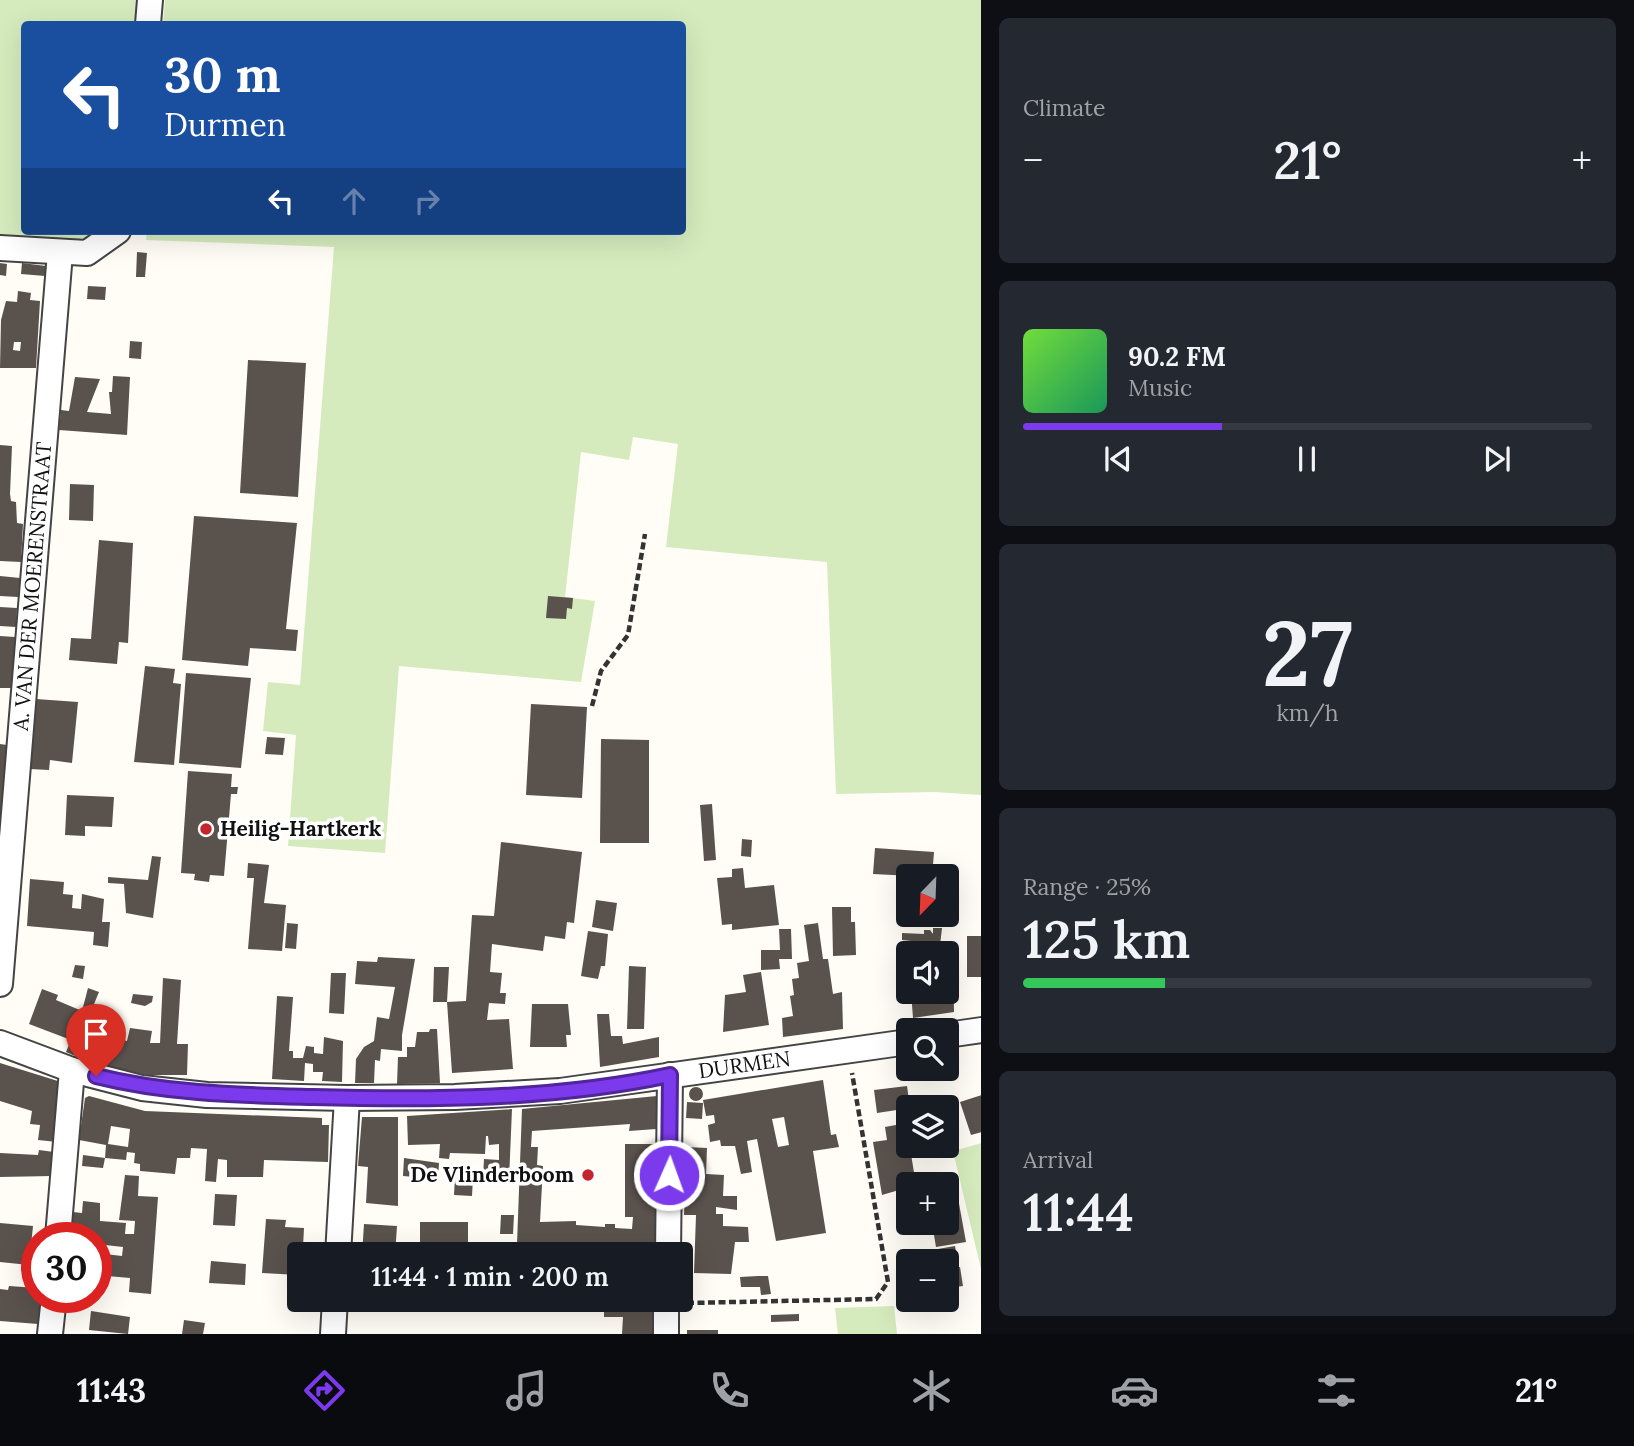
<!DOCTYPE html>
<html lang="en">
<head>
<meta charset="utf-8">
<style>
	body { margin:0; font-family:Lora,serif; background:#242831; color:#f1f3f6; height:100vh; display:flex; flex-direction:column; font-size:26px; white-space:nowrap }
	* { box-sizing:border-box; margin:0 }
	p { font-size:23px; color:#9ea1a6 }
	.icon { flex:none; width:38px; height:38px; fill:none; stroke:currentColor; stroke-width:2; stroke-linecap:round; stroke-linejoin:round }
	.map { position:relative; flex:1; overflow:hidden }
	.sheet { display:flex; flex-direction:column; gap:18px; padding:18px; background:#0d0f14; width:653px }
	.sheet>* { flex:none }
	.hud { position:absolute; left:21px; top:21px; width:665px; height:214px; border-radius:7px; box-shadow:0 7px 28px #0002; background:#1a4fa0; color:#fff; overflow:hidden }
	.needle { width:46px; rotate:203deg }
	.controls { position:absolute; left:896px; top:864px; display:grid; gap:14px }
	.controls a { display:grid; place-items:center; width:63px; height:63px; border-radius:7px; background:#171b24; box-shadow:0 7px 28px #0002; font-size:35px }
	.speed { position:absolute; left:21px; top:1222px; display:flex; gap:14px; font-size:35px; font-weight:700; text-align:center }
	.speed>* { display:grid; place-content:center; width:91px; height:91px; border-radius:50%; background:#171b24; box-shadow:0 7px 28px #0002; line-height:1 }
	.speed .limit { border:10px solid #d22; background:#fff; color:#111 }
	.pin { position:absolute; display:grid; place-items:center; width:60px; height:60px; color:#fff; margin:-72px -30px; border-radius:50% 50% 50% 0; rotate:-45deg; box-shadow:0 0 7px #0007 }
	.pin .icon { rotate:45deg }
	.me { position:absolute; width:77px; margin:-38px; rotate:2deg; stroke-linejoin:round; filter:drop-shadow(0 0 5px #0008) }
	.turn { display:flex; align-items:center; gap:24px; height:147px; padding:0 28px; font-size:32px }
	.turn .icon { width:91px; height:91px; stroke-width:2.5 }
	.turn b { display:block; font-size:49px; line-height:60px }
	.lanes { display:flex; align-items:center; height:66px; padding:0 28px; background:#0003; justify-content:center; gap:35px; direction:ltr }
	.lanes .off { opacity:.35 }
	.big { font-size:52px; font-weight:600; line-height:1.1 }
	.sheet .card { flex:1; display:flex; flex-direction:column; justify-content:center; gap:10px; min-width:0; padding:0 24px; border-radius:10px; background:#242831 }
	.sheet .dial { align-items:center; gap:0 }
	.dial b { font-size:91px; line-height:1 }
	.song { display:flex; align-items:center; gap:21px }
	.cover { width:84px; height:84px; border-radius:10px; background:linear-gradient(135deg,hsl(100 70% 55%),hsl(150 70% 35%)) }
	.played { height:7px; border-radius:4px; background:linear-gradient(90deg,#7c3aed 35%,#363941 35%) }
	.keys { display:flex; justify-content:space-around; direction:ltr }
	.heat { display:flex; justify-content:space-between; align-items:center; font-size:38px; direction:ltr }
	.charge { height:10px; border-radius:5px; background:linear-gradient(90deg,#34c759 25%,#363941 0) }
	.trip { position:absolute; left:287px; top:1242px; width:406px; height:70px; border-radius:7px; background:#171b24; box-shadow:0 7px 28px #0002; font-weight:600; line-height:70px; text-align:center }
	.menu { display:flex; height:112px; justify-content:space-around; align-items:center; background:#090b0e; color:#9ea1a6 }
	.menu .icon { width:49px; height:49px }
	.menu .current { color:#7c3aed }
	.menu b { font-size:32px; color:#f1f3f6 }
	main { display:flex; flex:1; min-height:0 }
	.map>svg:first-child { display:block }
	.green { fill:#d5ebbd }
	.building { fill:#5a524d; fill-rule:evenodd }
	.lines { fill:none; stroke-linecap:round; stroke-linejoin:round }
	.minor-casing { stroke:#444; stroke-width:28 }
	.path { stroke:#333; stroke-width:4.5; stroke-dasharray:7 3.5; stroke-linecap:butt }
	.minor { stroke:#fff; stroke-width:24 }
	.route-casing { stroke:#51269a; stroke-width:18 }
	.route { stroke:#7c3aed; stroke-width:12 }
	.poi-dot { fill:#c4262e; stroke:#fff; stroke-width:2.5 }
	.labels { text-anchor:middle; stroke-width:7; stroke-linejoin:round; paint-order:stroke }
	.street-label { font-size:21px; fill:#111; stroke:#fff }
	.poi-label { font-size:21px; font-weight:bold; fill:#111; stroke:#fff; text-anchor:start }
</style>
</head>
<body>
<main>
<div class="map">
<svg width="982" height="1334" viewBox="0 0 982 1334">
	<rect width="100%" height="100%" fill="#fffdf5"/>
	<path class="green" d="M0 0H139L137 24H24V231H99C69 250 33 241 0 239Z
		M165 0H981V795L934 792 836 794 827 562 666 547 678 444 633 437 629 460 581 452 565 597 595 601 581 682 399 666 385 853 288 846 296 735 263 731 268 682 300 685 334 247 146 240 147 231H682V24H163Z
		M982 1143V1269H981L953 1151Z
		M894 1306 897 1334H838L835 1308Z"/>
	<path class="building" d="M137 252 147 253 145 277H136Z
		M0 263 7 264 6 276 0 275Z
		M22 263 46 266 45 276 21 274Z
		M88 286 106 287 105 300 87 299Z
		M18 291 31 293 30 300 40 301 36 368H0L1 320 6 301 17 302ZM14 342H21L20 351 13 350Z
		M130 341 142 342 141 359 129 358Z
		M248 360 306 363 298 497 240 493Z
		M113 376 130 377 127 435 59 430 61 410 69 411 75 377 100 379 87 412 111 414 109 392H112Z
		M0 445 12 446 10 494 11 501 16 502 17 523 23 524 21 562 0 561Z
		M70 484 94 485 93 521 69 520Z
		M194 516 297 523 286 629 298 630 296 651 250 648 248 666 182 660Z
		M99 540 133 543 128 643 119 642 117 664 69 660 71 638 91 639Z
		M0 576 20 578 18 597 0 596Z
		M548 596 573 598 572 609 567 608 566 619 546 618Z
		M0 607 17 608 16 627 0 626Z
		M0 636 15 637 12 688H0Z
		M145 666 175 669 173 683 181 684 174 765 134 762Z
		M186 673 251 678 241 768 179 763Z
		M36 699 78 702 72 763 50 760 49 770 30 769Z
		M531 704 587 707 582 798 526 795Z
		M267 737 285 738 283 755 265 754Z
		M601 739 649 740V843H600Z
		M0 744 7 745 2 827H0Z
		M188 771 232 774 231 787H238L237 794H231L224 876 210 875 209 882 194 880 195 874 181 873Z
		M67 795 114 797 112 827 85 826V836L65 835Z
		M712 804 716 860 704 861 700 805Z
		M742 839 752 840 751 857 741 856Z
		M501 842 582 852 574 923 567 922 565 939 545 936 543 951 492 944 490 972 502 973 500 993H506L505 1004 489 1003 487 1020 509 1019 513 1069 452 1073 447 1002 466 1001 472 915 494 916Z
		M875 848 934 852 932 877 873 874Z
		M152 856 161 857 153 918 126 913 124 884 108 883V877L148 880Z
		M248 863 269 865 264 903 286 905 282 951 248 949 254 878H247Z
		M743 868 745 888 774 885 779 925 732 930V924L722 925 717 878 732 877V869Z
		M30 879 64 882 63 894 73 895 72 908 81 909 82 894 104 899 102 922H110L108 947 93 945 94 932 27 926Z
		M596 900 617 903 613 931 592 927Z
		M832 907H851V922H855L856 955 833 956Z
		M287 923 298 924 296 949 285 948Z
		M818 923 823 959H828L833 994 842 992 843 1029 783 1037 782 1018 793 1016 790 996 794 995 792 979 799 978 797 963 809 961 804 925Z
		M933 928H942L939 954H910L911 941 902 940V933L924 934V930H930L933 934Z
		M779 929H791L792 959H779L780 969 761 970V950H780Z
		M588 931 608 934 605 966H601L598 979 581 976Z
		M967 936H982V977H967Z
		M378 957 415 959 402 1035V1051L381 1049 380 1061 375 1060 374 1083H355L356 1059 364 1047 374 1041 377 1017 389 1019 395 987 355 984 357 961 377 962Z
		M947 958H953L954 1012 913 1018 911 992H947Z
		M75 965 85 966 83 979 72 977Z
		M629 966 646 967 644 1029H627Z
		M434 967H449L447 1002H433Z
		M761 972 769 1025 723 1032 725 995 746 992 743 975Z
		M331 973H346L344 1014 329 1013Z
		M163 978 181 980 177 1044H188L187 1075H147L94 1064 66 1052 71 1040 29 1024 42 989 58 995 56 1000 82 1011 88 988 99 992 94 1004 114 1013 103 1044 112 1037 127 1041 130 1028 152 1031 150 1043H160Z
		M133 994 153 996 152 1002 145 1006 131 1003Z
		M277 996 293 997 289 1051H293V1058H303L306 1046 314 1047V1053L323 1054 324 1037 343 1041 342 1082 322 1081 323 1072H313V1064L305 1063 304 1081 272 1079Z
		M532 1004H568L571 1035H566L567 1047H530Z
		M597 1014H609L611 1036H622L623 1044 659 1037V1057L600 1067Z
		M430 1029H437L440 1083 397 1084 398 1057H407V1047H415L417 1032H429Z
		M0 1063 61 1082 57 1142 38 1140 40 1125 30 1124 32 1111 0 1101Z
		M823 1080 831 1135 836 1134 839 1147 813 1151 826 1233 776 1241 757 1139 747 1141 752 1172 741 1174 735 1146H721L720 1140 710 1142 708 1125 715 1123 714 1115 706 1116 703 1100ZM784 1117 789 1145 778 1147 772 1119Z
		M907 1086 910 1108 877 1113 874 1090Z
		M689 1094a7 7 0 1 1 14 0a7 7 0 1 1-14 0Z
		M982 1095V1132L971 1135 960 1102Z
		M89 1096 145 1111 322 1118V1125H329L328 1162 264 1160 263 1177H227V1160L218 1159 216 1182 205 1181 207 1149 191 1148 190 1158H177L175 1174 140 1171V1164L134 1163 135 1153 127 1152 126 1160 105 1158 103 1168 82 1166 83 1155 105 1158 106 1145 79 1140 85 1098ZM111 1126 130 1129 128 1147 108 1144Z
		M657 1096 656 1129 629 1131 630 1124 532 1131 531 1147H538L537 1165 543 1166 540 1222 576 1221V1225L605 1227V1224H615V1228L632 1229 633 1217H625V1144H655V1255H561L562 1247 517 1244 522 1109Z
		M687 1102 703 1103 702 1119 686 1118Z
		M512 1109 509 1180 483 1178 484 1159 499 1160V1144L489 1145 488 1136H486L485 1154 450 1153 449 1159 439 1158 440 1144 408 1145 407 1116Z
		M362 1117H398V1206L366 1203 368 1167 358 1166Z
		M901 1124 907 1155 911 1154 916 1185 882 1195 873 1142 887 1140 885 1127Z
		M686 1147 707 1148 706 1174 724 1175 723 1196H737V1210L716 1207V1214H723V1226L748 1227 749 1242H735L731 1274 694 1273 696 1215H684Z
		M39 1150 54 1152 52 1176 0 1177V1153L38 1155Z
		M404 1158 439 1163 438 1179 403 1176Z
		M125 1175 139 1176 138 1196 158 1197 151 1294 129 1292 130 1278 96 1275V1253L122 1256 123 1247 105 1245 104 1249H96V1237H71L73 1212 82 1213 83 1201 100 1203V1221L126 1223 125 1234H134L135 1221 119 1220Z
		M455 1177 473 1178 472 1196 454 1195Z
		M215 1194 237 1195 235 1226 213 1225Z
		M958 1198 966 1242 936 1247 932 1223H947V1200Z
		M501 1215H514L513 1234H500Z
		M266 1219 286 1220 285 1227 304 1228 303 1247 309 1248V1255H299V1275L262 1273Z
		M420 1222H468V1248L437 1249V1243H420Z
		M0 1223 33 1226 29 1265 0 1262Z
		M364 1224 397 1226 395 1255H362Z
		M955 1246 958 1263 947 1265V1262H940L938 1249Z
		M211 1261 246 1264 245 1285 209 1283Z
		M960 1267 963 1286 947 1288V1269Z
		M758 1276H768L771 1294 761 1295 760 1287H741L740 1277Z
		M9 1286 37 1288V1297H40L38 1324 0 1321V1289L8 1290Z
		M604 1300H654L653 1334H622L623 1317H604Z
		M91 1311 130 1317 128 1334 89 1330Z
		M799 1314V1321L771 1322V1315Z
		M184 1320 205 1323 203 1334H182Z
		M687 1330H718V1334H687Z"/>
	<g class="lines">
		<g class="minor-casing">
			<g id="minor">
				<path d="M148 24 150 0"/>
				<path d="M0 248 87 253 118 231"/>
				<path id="s1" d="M0 984 60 253"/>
				<path d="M947 1035 982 1030"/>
				<path id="s2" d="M0 1043 72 1070 142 1088 207 1095 347 1098 455 1097 560 1091 908 1042"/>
				<path d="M58 1237 72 1070"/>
				<path d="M338 1255 347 1098"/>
				<path d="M668 1255 670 1075"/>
				<path d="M50 1334 54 1297"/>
				<path d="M333 1334 335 1300"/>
				<path d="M666 1334V1300"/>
			</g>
		</g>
		<path class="path" d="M592 706 601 671 628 635 645 534
			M687 1303 876 1299 888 1282 852 1073"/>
		<use href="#minor" class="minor"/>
	</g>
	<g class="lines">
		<g class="route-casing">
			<path id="route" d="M96 1076C168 1094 239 1095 313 1097 431 1100 553 1100 670 1075L669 1175"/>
		</g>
		<use href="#route" class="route"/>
	</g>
	<g class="poi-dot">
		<circle cx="206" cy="829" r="7"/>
		<circle cx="588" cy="1175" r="7"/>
	</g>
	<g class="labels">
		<g class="street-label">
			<text dy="7" stroke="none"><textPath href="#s1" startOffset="399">A. VAN DER MOERENSTRAAT</textPath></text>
			<text dy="7" stroke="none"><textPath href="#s2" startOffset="754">DURMEN</textPath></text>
		</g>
		<g class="poi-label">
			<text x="220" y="836">Heilig-Hartkerk</text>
			<text x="574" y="1182" text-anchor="end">De Vlinderboom</text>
		</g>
	</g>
</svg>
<div class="controls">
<a><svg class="needle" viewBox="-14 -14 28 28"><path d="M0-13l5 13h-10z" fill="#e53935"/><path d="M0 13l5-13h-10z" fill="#9ea1a6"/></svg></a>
<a><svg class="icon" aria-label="sound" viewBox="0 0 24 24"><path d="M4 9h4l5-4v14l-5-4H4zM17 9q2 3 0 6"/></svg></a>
<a><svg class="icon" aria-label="search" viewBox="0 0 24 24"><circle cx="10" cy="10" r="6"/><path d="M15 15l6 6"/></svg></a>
<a><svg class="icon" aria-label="layers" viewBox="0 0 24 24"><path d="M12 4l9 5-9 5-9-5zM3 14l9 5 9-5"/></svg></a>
<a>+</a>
<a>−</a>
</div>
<div class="speed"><div class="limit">30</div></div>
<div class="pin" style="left:96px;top:1076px;background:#d93025"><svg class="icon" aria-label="arrive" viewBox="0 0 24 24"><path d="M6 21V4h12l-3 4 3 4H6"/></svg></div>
<svg class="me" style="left:669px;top:1175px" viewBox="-20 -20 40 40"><circle r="17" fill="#7c3aed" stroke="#fff" stroke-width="3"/><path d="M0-11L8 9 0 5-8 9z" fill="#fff"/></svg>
<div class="trip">11:44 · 1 min · 200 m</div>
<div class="hud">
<div class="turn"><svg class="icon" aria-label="left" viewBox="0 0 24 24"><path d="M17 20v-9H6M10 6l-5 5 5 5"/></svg><div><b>30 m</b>Durmen</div></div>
<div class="lanes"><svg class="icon" aria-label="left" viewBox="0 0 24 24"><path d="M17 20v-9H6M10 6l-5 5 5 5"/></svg><svg class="icon off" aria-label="ahead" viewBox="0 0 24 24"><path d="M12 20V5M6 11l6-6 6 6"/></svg><svg class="icon off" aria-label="right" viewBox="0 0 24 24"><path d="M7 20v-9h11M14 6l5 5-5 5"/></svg></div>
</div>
</div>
<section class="sheet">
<div class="card"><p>Climate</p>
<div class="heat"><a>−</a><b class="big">21°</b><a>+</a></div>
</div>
<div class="card">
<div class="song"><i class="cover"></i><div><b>90.2 FM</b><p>Music</p></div></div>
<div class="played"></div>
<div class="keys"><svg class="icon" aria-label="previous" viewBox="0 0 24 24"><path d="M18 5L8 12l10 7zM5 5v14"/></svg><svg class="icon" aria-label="pause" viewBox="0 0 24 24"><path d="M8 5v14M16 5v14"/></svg><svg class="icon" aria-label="next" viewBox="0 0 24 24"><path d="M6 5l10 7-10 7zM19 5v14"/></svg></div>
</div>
<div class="card dial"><b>27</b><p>km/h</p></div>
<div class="card"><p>Range · 25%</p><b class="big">125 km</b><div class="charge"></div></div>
<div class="card"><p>Arrival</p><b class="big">11:44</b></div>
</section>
</main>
<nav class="menu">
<b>11:43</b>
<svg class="icon current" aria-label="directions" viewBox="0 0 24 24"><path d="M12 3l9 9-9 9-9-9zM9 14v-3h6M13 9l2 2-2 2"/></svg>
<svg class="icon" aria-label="music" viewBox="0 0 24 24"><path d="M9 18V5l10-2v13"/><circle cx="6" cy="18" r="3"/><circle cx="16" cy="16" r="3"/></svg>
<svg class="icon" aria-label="phone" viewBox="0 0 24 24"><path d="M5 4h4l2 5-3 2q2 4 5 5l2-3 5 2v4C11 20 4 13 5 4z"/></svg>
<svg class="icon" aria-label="climate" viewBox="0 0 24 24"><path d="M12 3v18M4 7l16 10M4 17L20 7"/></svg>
<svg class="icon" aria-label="car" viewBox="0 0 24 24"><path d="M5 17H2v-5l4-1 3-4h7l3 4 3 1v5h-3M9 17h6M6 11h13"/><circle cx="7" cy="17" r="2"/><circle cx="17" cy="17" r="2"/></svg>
<svg class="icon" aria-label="filters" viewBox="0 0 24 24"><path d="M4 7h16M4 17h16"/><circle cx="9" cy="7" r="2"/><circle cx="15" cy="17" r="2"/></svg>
<b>21°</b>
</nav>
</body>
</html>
